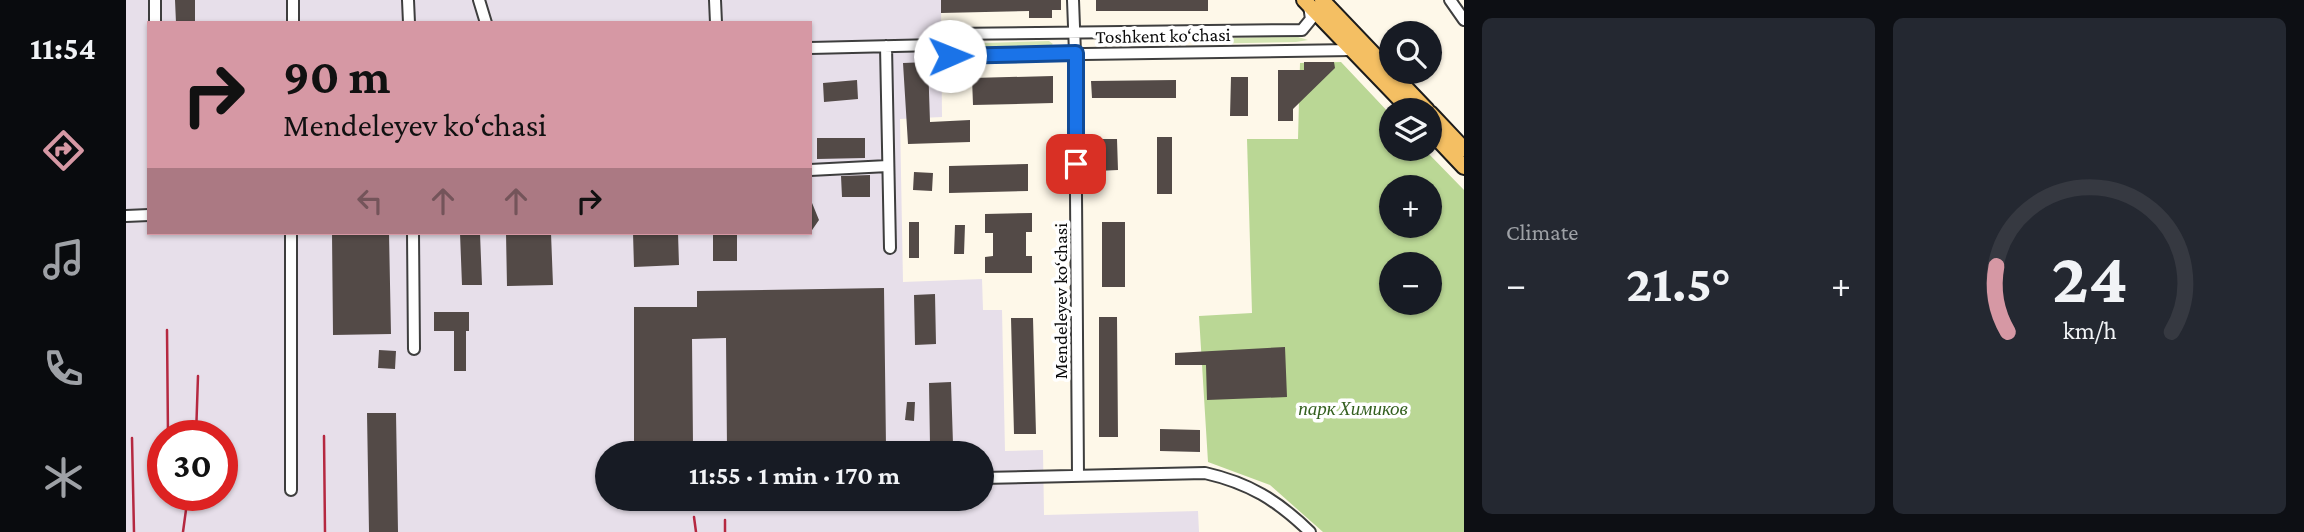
<!DOCTYPE html>
<html lang="en">
<head>
<meta charset="utf-8">
<style>
	body { margin:0; font-family:"Crimson Pro",serif; background:#242831; color:#f1f3f6; height:100vh; display:flex; flex-direction:column; font-size:26px; white-space:nowrap }
	* { box-sizing:border-box; margin:0 }
	p { font-size:23px; color:#9ea1a6 }
	.icon { flex:none; width:38px; height:38px; fill:none; stroke:currentColor; stroke-width:2; stroke-linecap:round; stroke-linejoin:round }
	.map { position:relative; flex:1; overflow:hidden }
	.panel { display:flex; flex-direction:column; gap:18px; padding:18px; background:#0d0f14; width:840px }
	.panel>* { flex:none }
	.hud { position:absolute; left:21px; top:21px; width:665px; height:214px; border-radius:0px; box-shadow:0 2px 5px #0004; background:#d698a4; color:#111; overflow:hidden }
	.buttons { position:absolute; left:1253px; top:21px; display:grid; gap:14px }
	.buttons a { display:grid; place-items:center; width:63px; height:63px; border-radius:50%; background:#171b24; box-shadow:0 2px 5px #0004; font-size:35px }
	.speed { position:absolute; left:21px; top:420px; display:flex; gap:14px; font-size:35px; font-weight:700; text-align:center }
	.speed>* { display:grid; place-content:center; width:91px; height:91px; border-radius:50%; background:#171b24; box-shadow:0 2px 5px #0004; line-height:1 }
	.speed .limit { border:10px solid #d22; background:#fff; color:#111 }
	.pin { position:absolute; display:grid; place-items:center; width:60px; height:60px; color:#fff; margin:-30px; border-radius:14px; box-shadow:0 4px 10px #0006 }
	.me { position:absolute; width:77px; margin:-38px; rotate:89deg; stroke-linejoin:round; filter:drop-shadow(0 0 5px #0008) }
	.turn { display:flex; align-items:center; gap:24px; height:147px; padding:0 21px; font-size:32px }
	.turn .icon { width:91px; height:91px; stroke-width:2.5 }
	.turn b { display:block; font-size:49px; line-height:60px }
	.lanes { display:flex; align-items:center; height:66px; padding:0 21px; background:#0003; justify-content:center; gap:35px; direction:ltr }
	.lanes .off { opacity:.35 }
	.big { font-size:52px; font-weight:700; line-height:1.1 }
	.panel .card { flex:1; display:flex; flex-direction:column; justify-content:center; gap:10px; min-width:0; padding:0 24px; border-radius:10px; background:#242831 }
	.panel .dial { align-items:center; gap:0 }
	.dial svg { height:182px; overflow:visible; fill:none; stroke:#363941; stroke-width:7; stroke-linecap:round; text-anchor:middle }
	.dial text { fill:#f1f3f6; stroke:none }
	.heat { display:flex; justify-content:space-between; align-items:center; font-size:38px; direction:ltr }
	.panel .tiles { flex:1; display:grid; gap:18px; grid-template-columns:repeat(2,1fr) }
	.trip { position:absolute; left:469px; top:441px; width:399px; height:70px; border-radius:35px; background:#171b24; box-shadow:0 2px 5px #0004; font-weight:700; line-height:70px; text-align:center }
	main { display:flex; flex:1; min-height:0 }
	.tab-bar { display:flex; flex-direction:column; width:126px; justify-content:space-around; align-items:center; background:#090b0e; color:#9ea1a6 }
	.tab-bar .icon { width:49px; height:49px }
	.tab-bar .selected { color:#d698a4 }
	.tab-bar b { font-size:32px; color:#f1f3f6 }
	.map>svg:first-child { display:block }
	.industrial { fill:#e7dfea; fill-rule:evenodd }
	.green { fill:#d5e6b5 }
	.forest { fill:#bad795; fill-rule:evenodd }
	.building { fill:#534a47 }
	.lines { fill:none; stroke-linecap:round; stroke-linejoin:round }
	.minor-casing { stroke:#3e3e3e; stroke-width:14 }
	.major-casing { stroke:#1c1c1c; stroke-width:18 }
	.minor { stroke:#fff; stroke-width:10 }
	.major { stroke:#f4bf63; stroke-width:14 }
	.rail { stroke:#b52840; stroke-width:2.5 }
	.route-casing { stroke:#114b97; stroke-width:18 }
	.route { stroke:#1a73e8; stroke-width:12 }
	.labels { text-anchor:middle; stroke-width:7; stroke-linejoin:round; paint-order:stroke }
	.street-label { font-size:19px; fill:#0b0b0b; stroke:#fff }
	.park-label { font-size:19px; font-style:italic; fill:#335f1e; stroke:#fff }
</style>
</head>
<body>
<main>
<nav class="tab-bar">
<b>11:54</b>
<svg class="icon selected" aria-label="directions" viewBox="0 0 24 24"><path d="M12 3l9 9-9 9-9-9zM9 14v-3h6M13 9l2 2-2 2"/></svg>
<svg class="icon" aria-label="music" viewBox="0 0 24 24"><path d="M9 18V5l10-2v13"/><circle cx="6" cy="18" r="3"/><circle cx="16" cy="16" r="3"/></svg>
<svg class="icon" aria-label="phone" viewBox="0 0 24 24"><path d="M5 4h4l2 5-3 2q2 4 5 5l2-3 5 2v4C11 20 4 13 5 4z"/></svg>
<svg class="icon" aria-label="climate" viewBox="0 0 24 24"><path d="M12 3v18M4 7l16 10M4 17L20 7"/></svg>
</nav>
<div class="map">
<svg width="1338" height="532" viewBox="0 0 1338 532">
	<rect width="100%" height="100%" fill="#fef8e9"/>
	<path class="industrial" d="M0 0H815L816 117 774 119 777 282 856 279 857 310H876L879 451 917 450 918 515 1072 511 1073 532H0ZM23 23H684V233H23ZM37 436H96V495H37ZM481 453H856V499H481Z"/>
	<path class="green" d="M1169 36 1182 40 1170 42 1068 44 1064 42 1068 39Z
		M923 41 927 44 923 47 828 49 823 47 828 44Z"/>
	<path class="forest" d="M1215 62 1265 115V149H1298L1338 190V532H1197L1144 485 1082 462 1073 316 1126 313 1121 139H1172L1174 63ZM1265 187H1304V226H1265ZM1265 264H1304V303H1265Z"/>
	<path class="building" d="M49 0H69V23H50Z
		M815 0H935V10H926V18H903V11L815 13Z
		M970 0H1082V11H970Z
		M802 62 804 122 844 120V142L782 144 777 63Z
		M1178 62H1208L1209 68 1167 109V121H1152V70H1178Z
		M927 76V103L847 105 846 78Z
		M1105 77H1122V116H1104Z
		M731 80 732 99 698 102 697 83Z
		M1050 80V98H966L965 81Z
		M1031 137H1046V194H1031Z
		M691 138H739V158L691 159Z
		M971 139H991L992 170 971 171Z
		M902 164V191L823 193V166Z
		M788 172 807 173 806 191 787 190Z
		M744 175V197H716L715 176Z
		M684 198 693 220 684 233Z
		M906 213V232H900V256H906V273H859V257L867 256V233H859V214Z
		M783 222H793V258H783Z
		M976 222H999V287H976Z
		M829 225H839L838 254H828Z
		M206 233H263L265 334 207 335Z
		M334 233H354L356 285H336Z
		M380 233H425L427 285 381 286Z
		M507 233H552L553 265 508 267Z
		M587 233H611V261H587Z
		M758 288 760 447 601 449 600 338 566 339 567 445H508V307H571V291Z
		M809 294 810 344 789 345 788 295Z
		M308 312H343V331H340V371H328V331H308Z
		M973 317H991L992 437H973Z
		M885 318H907L910 434H888Z
		M1159 347 1161 397 1081 400 1080 365H1049V353Z
		M253 350 270 351 269 369 252 368Z
		M825 382 827 444 804 445 803 383Z
		M781 402H789L788 421 779 420Z
		M241 413H270L272 532H243Z
		M1034 429 1074 430V452L1034 451Z"/>
	<g class="lines">
		<g class="minor-casing">
			<path id="minor" d="M29 0V23
				M282 0 283 23
				M353 0 360 23
				M589 0 590 23
				M947 0 949 53 952 475
				M1324 0 1338 20
				M1183 6 1185 19 1176 30 823 34 811 45 824 56 1226 50
				M167 23V0
				M760 46 764 248
				M684 48 811 45
				M684 170 762 166
				M0 216 23 215
				M165 233V490
				M287 233 288 349
				M856 478 1079 473C1123 483 1151 500 1184 532"/>
		</g>
		<g class="major-casing">
			<path id="major" d="M1178 0 1284 110
				M1196 0 1301 110
				M1304 113 1338 149
				M1304 131 1338 167"/>
		</g>
		<use href="#minor" class="minor"/>
		<use href="#major" class="major"/>
		<path class="rail" d="M41 330 42 436
			M70 436 72 376
			M198 436 199 532
			M6 438 8 532
			M568 517 570 532
			M599 520V532
			M57 532 62 495"/>
	</g>
	<g class="lines">
		<g class="route-casing">
			<path id="route" d="M824 56 950 53V164"/>
		</g>
		<use href="#route" class="route"/>
	</g>
	<g class="labels">
		<g class="street-label">
			<text transform="translate(1037 35) rotate(-1)" y="7">Toshkent ko‘chasi</text>
			<text transform="translate(934 301) rotate(-90)" y="7">Mendeleyev ko‘chasi</text>
		</g>
		<g class="park-label">
			<text x="1227" y="415">парк Химиков</text>
		</g>
	</g>
</svg>
<div class="buttons">
<a><svg class="icon" aria-label="search" viewBox="0 0 24 24"><circle cx="10" cy="10" r="6"/><path d="M15 15l6 6"/></svg></a>
<a><svg class="icon" aria-label="layers" viewBox="0 0 24 24"><path d="M12 4l9 5-9 5-9-5zM3 14l9 5 9-5"/></svg></a>
<a>+</a>
<a>−</a>
</div>
<div class="speed"><div class="limit">30</div></div>
<div class="pin" style="left:950px;top:164px;background:#d93025"><svg class="icon" aria-label="arrive" viewBox="0 0 24 24"><path d="M6 21V4h12l-3 4 3 4H6"/></svg></div>
<svg class="me" style="left:824px;top:56px" viewBox="-20 -20 40 40"><circle r="19" fill="#fff"/><path d="M0-13L10 11 0 6-10 11z" fill="#1a73e8"/></svg>
<div class="trip">11:55 · 1 min · 170 m</div>
<div class="hud">
<div class="turn"><svg class="icon" aria-label="right" viewBox="0 0 24 24"><path d="M7 20v-9h11M14 6l5 5-5 5"/></svg><div><b>90 m</b>Mendeleyev ko‘chasi</div></div>
<div class="lanes"><svg class="icon off" aria-label="left" viewBox="0 0 24 24"><path d="M17 20v-9H6M10 6l-5 5 5 5"/></svg><svg class="icon off" aria-label="ahead" viewBox="0 0 24 24"><path d="M12 20V5M6 11l6-6 6 6"/></svg><svg class="icon off" aria-label="ahead" viewBox="0 0 24 24"><path d="M12 20V5M6 11l6-6 6 6"/></svg><svg class="icon" aria-label="right" viewBox="0 0 24 24"><path d="M7 20v-9h11M14 6l5 5-5 5"/></svg></div>
</div>
</div>
<section class="panel">
<div class="tiles">
<div class="card"><p>Climate</p>
<div class="heat"><a>−</a><b class="big">21.5°</b><a>+</a></div>
</div>
<div class="card dial"><svg viewBox="0 0 100 80">
<path d="M14 69A42 42 0 1 1 86 69"/>
<path d="M14 69A42 42 0 0 1 9 40" stroke="#d698a4"/>
<text x="50" y="56" font-size="32" font-weight="700">24</text>
<text x="50" y="72" font-size="11">km/h</text>
</svg></div>
</div>
</section>
</main>
</body>
</html>
